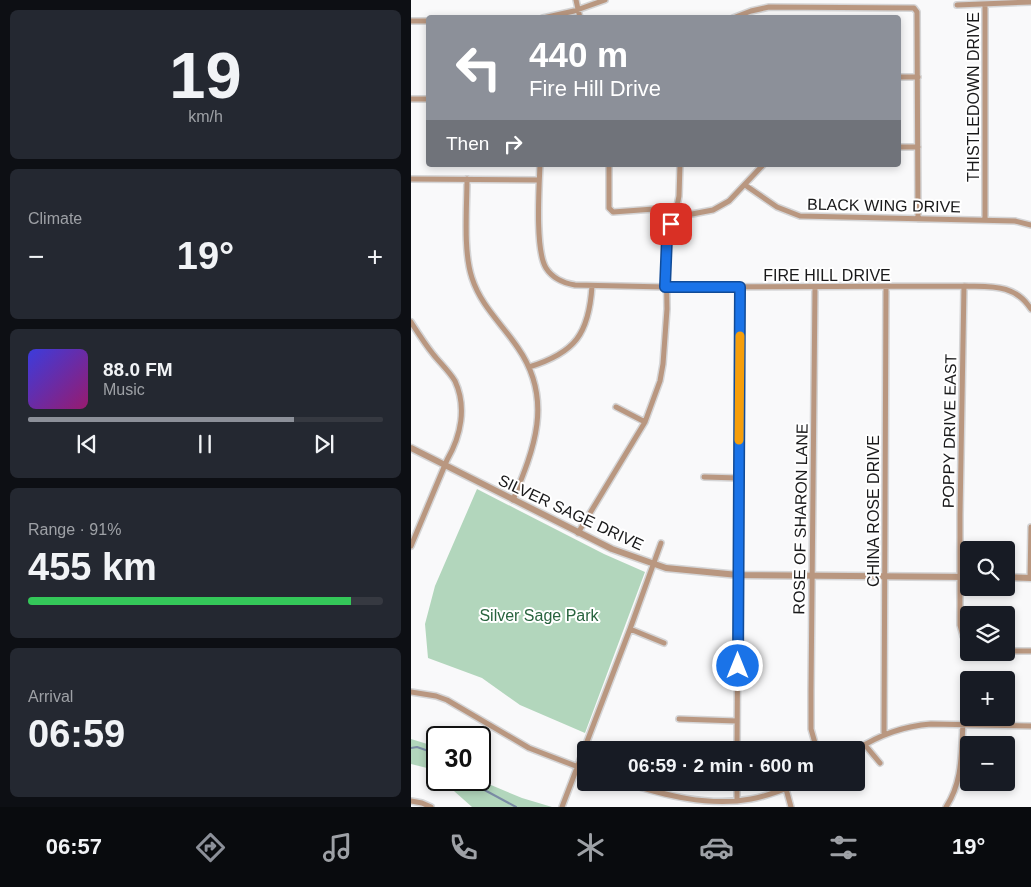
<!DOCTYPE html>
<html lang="en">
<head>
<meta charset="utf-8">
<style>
	body { margin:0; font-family:Helvetica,sans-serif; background:#242831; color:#f1f3f6; height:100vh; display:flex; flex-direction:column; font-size:19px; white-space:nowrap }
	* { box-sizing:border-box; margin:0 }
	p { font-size:16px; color:#9ea1a6 }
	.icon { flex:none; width:28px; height:28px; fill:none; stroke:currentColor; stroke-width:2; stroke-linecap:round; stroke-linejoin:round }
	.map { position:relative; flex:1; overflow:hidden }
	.panel { display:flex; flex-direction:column; gap:10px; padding:10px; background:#0d0f14; width:411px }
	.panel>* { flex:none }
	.hud { position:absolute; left:15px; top:15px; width:475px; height:152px; border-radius:5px; box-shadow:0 2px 8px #0003; background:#8c9099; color:#fff; overflow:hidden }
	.controls { position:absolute; left:549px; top:541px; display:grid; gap:10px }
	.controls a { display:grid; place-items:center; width:55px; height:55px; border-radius:5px; background:#171b24; box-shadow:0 2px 8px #0003; font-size:25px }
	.speed { position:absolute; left:15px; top:726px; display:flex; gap:10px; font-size:25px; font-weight:700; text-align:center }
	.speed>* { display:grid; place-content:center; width:65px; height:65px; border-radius:50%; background:#171b24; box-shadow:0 2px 8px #0003; line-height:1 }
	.speed .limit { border:2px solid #111; border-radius:8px; background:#fff; color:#111 }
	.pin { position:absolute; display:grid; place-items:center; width:42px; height:42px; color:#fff; margin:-21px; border-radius:10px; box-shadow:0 2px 8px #0006 }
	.me { position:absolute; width:55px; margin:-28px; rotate:0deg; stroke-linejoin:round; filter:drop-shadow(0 0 4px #0008) }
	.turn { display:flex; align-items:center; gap:18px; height:105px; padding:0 20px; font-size:22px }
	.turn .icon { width:65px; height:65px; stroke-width:2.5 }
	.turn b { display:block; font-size:35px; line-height:42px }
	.then { display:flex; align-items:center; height:48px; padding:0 20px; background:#0003; gap:10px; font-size:19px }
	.big { font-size:38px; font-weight:600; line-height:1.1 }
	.panel .widget { flex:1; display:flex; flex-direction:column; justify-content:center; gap:8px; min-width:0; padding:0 18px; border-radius:8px; background:#242831 }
	.panel .dial { align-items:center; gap:0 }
	.dial b { font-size:65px; line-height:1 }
	.song { display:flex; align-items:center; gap:15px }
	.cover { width:60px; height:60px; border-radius:8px; background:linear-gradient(135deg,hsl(240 70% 55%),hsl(320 70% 35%)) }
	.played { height:5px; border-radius:2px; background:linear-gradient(90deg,#8c9099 75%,#363941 75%) }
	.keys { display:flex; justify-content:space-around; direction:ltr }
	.heat { display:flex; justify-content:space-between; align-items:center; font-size:28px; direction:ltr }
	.charge { height:8px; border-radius:4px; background:linear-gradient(90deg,#34c759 91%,#363941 0) }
	.trip { position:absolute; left:166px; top:741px; width:288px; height:50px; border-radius:5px; background:#171b24; box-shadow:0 2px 8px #0003; font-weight:600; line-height:50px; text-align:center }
	.tab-bar { display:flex; height:80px; justify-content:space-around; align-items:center; background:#090b0e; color:#9ea1a6 }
	.tab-bar .icon { width:35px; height:35px }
	.tab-bar .selected { color:#8c9099 }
	.tab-bar b { font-size:22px; color:#f1f3f6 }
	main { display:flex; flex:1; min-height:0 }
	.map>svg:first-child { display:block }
	.green { fill:#b2d6bc }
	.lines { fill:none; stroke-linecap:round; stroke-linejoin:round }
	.stream { stroke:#7b8ca5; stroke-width:2 }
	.minor-casing { stroke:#d5d5d6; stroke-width:8 }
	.tertiary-casing { stroke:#d5d5d6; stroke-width:9 }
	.minor { stroke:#b99780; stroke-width:5 }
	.tertiary { stroke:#b99780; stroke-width:6 }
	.route-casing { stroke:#114b97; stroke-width:12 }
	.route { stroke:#1a73e8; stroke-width:9 }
	.slow { stroke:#f59e0b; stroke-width:9 }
	.labels { text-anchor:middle; stroke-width:4; stroke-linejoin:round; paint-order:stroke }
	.street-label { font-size:16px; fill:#19191a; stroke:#fff }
	.park-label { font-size:16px; fill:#28633e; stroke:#fff }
</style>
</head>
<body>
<main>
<section class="panel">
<div class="widget dial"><b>19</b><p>km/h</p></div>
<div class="widget"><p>Climate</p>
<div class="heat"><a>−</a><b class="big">19°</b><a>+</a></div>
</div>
<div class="widget">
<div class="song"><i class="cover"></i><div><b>88.0 FM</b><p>Music</p></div></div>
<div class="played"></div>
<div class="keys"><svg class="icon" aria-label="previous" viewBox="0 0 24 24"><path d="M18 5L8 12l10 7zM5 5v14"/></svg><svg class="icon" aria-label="pause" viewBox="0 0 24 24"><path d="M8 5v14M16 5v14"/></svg><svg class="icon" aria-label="next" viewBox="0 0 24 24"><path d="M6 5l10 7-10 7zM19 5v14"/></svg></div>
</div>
<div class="widget"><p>Range · 91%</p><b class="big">455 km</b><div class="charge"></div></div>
<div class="widget"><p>Arrival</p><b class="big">06:59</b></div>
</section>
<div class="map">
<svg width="620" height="807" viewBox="0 0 620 807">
	<rect width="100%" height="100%" fill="#f9f9fa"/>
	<path class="green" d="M66 489 193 554 234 572 174 733 109 705 71 678 17 658 14 624 24 586Z
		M0 739 26 747V769L21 765 20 769 0 764Z
		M36 780H68L111 798 141 807H61L43 791Z"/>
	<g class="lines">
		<path class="stream" d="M0 748 6 747 26 754
			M55 780 105 807"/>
		<g class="minor-casing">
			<path id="minor" d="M165 0 169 18
				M574 4V220
				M546 5 620 2
				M132 18 163 11 194 0
				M322 18 340 11 358 7 503 8 506 12 507 219
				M0 21H18
				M488 77H507
				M0 99H18
				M488 147H507
				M129 165C128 188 124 250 135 268 142 279 152 283 164 285L255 287 553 286C579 287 603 283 620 309
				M198 165V208L202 212 243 209 281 214 302 210 318 201 352 165
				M0 179 128 180
				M56 179C56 208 52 251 61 278 70 306 91 324 107 348 143 400 123 449 102 500
				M334 185 366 207 389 216 604 221 620 225
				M553 286 549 515V625L552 636 558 644
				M404 287 400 692V729L406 750
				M0 322C7 333 14 344 22 354 29 363 38 371 44 381 56 407 50 436 36 460L0 546
				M118 367C164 353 178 334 181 286
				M205 407 234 422
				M293 477 328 478
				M167 533 234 422 249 381 252 364 256 309 255 249 256 237 265 211 268 196 269 165
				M619 578 620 527
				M219 629 253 643
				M595 651H620
				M0 692 25 696 36 700 118 748 175 770
				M268 719 326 721
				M473 734 475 288
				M454 745 469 763
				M326 750 329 287
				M445 750C468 735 492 726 520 724L620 726
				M212 782C253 795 297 807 340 799 358 796 374 789 391 782
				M375 789 380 807
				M0 801 11 803 20 807
				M326 801V782
				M151 807 219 629 250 543
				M535 807C552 781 550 754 552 724"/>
		</g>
		<g class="tertiary-casing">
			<path id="tertiary" d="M0 448 201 549 255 568 327 575 558 577
				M595 577 620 578"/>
		</g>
		<use href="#minor" class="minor"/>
		<use href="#tertiary" class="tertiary"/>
	</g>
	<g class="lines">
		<g class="route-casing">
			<path id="route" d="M260 224 256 237 254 287H329L327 666"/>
		</g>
		<use href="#route" class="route"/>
		<path class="slow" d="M328 440 329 336"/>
	</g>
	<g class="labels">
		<g class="street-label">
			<text transform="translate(562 97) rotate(-90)" y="6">THISTLEDOWN DRIVE</text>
			<text transform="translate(473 205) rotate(1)" y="6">BLACK WING DRIVE</text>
			<text x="416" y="281">FIRE HILL DRIVE</text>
			<text transform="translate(538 431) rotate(-89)" y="6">POPPY DRIVE EAST</text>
			<text transform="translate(462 511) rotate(-90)" y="6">CHINA ROSE DRIVE</text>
			<text transform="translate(160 512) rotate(25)" y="6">SILVER SAGE DRIVE</text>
			<text transform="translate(389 519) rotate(-89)" y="6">ROSE OF SHARON LANE</text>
		</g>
		<g class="park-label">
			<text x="128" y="621">Silver Sage Park</text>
		</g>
	</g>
</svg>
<div class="controls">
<a><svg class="icon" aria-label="search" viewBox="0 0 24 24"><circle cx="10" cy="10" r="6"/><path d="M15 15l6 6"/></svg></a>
<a><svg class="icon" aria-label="layers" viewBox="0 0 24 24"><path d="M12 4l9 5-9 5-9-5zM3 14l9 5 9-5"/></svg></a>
<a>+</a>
<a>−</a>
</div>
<div class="speed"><div class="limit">30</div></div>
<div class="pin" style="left:260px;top:224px;background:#d93025"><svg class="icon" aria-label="arrive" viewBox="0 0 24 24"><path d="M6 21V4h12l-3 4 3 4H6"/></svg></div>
<svg class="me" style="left:327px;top:666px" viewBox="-20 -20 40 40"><circle r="17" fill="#1a73e8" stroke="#fff" stroke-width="3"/><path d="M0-11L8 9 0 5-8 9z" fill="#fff"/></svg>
<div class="trip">06:59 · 2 min · 600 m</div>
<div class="hud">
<div class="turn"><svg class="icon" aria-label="left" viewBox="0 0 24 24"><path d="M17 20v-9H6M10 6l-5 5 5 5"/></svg><div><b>440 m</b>Fire Hill Drive</div></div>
<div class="then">Then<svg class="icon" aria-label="right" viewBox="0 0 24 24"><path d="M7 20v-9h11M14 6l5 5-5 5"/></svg></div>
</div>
</div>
</main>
<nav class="tab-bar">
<b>06:57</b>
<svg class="icon selected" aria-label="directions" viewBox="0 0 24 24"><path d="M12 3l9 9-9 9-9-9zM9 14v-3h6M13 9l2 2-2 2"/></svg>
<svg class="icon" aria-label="music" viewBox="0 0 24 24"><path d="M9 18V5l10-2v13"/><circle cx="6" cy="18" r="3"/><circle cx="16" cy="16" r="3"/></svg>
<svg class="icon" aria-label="phone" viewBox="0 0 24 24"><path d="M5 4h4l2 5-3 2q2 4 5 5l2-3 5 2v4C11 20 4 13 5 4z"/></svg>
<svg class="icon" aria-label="climate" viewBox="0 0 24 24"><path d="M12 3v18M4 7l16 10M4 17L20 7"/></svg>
<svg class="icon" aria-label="car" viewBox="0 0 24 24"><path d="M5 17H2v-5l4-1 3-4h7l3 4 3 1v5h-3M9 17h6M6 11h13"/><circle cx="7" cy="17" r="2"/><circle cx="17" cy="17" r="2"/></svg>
<svg class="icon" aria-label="filters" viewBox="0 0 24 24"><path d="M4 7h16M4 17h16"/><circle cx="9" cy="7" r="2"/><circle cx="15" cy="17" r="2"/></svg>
<b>19°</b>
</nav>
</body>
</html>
